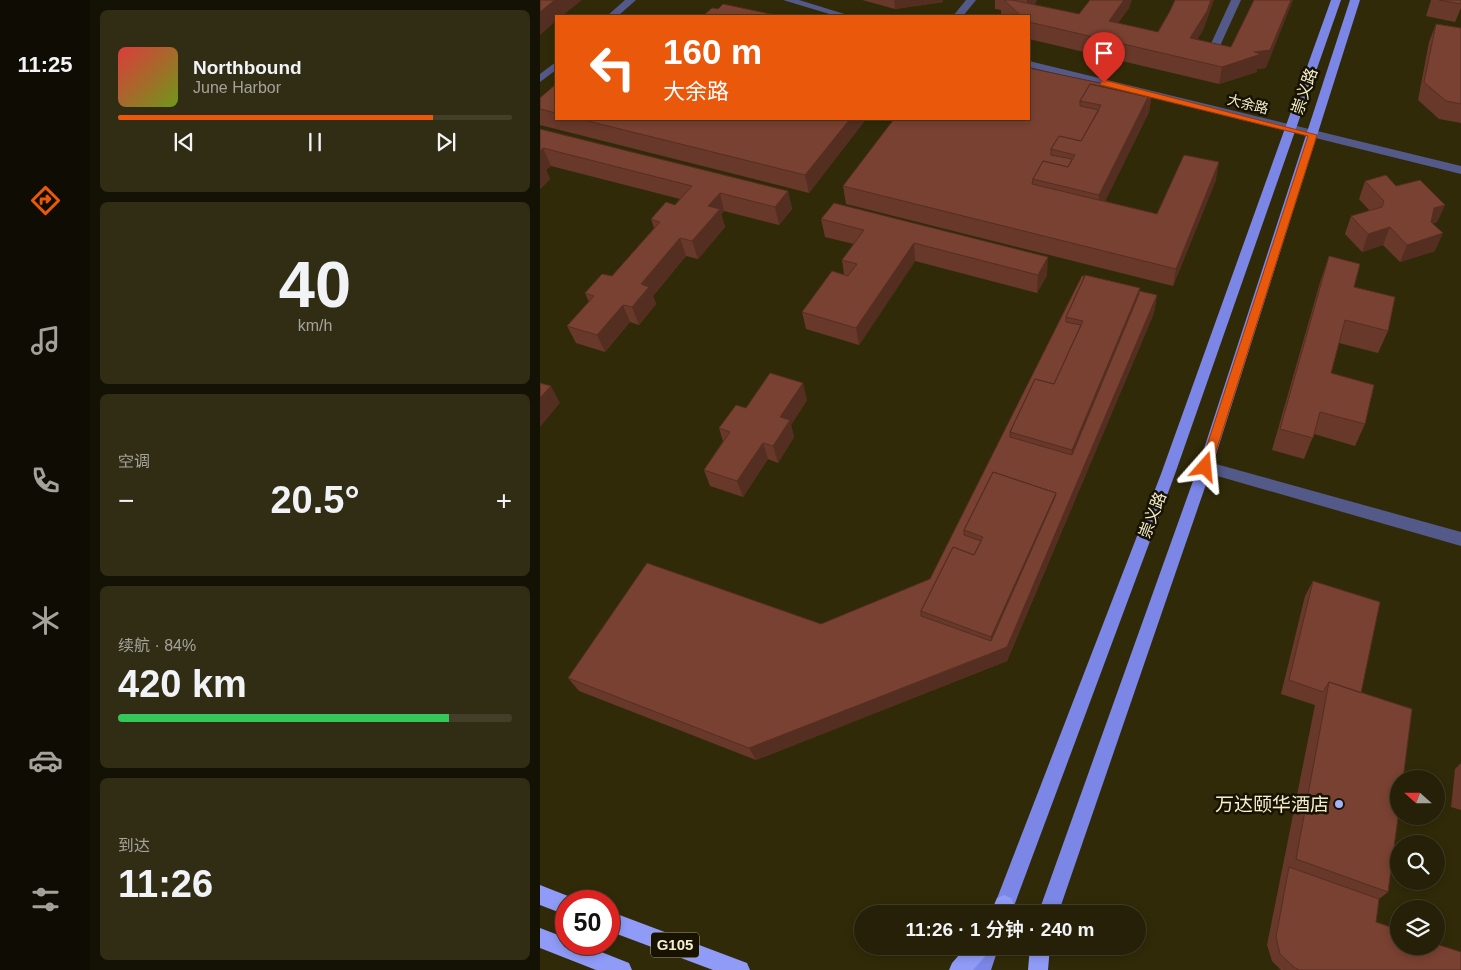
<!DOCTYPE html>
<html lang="zh">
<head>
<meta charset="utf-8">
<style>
	body { margin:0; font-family:Arial,"Noto Sans SC",sans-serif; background:#312d15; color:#f1f3f6; height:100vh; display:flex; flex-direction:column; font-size:19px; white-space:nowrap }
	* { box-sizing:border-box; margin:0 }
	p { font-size:16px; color:#a3a39b }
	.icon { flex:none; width:28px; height:28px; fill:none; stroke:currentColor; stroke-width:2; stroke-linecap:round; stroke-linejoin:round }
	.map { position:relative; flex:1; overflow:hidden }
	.drawer { display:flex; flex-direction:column; gap:10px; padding:10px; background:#141204; width:450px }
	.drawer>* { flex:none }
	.hud { position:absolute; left:15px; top:15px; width:475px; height:105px; border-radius:0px; box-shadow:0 2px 8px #0003,0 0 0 1px #423e28; background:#ea580c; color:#fff; overflow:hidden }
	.needle { width:32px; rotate:291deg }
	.controls { position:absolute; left:850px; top:770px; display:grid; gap:10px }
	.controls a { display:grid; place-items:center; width:55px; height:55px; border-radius:50%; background:#252007; box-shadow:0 2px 8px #0003,0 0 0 1px #423e28; font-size:25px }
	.speed { position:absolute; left:15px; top:890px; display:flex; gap:10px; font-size:25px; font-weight:700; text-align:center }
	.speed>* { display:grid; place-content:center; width:65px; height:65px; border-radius:50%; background:#252007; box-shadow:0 2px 8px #0003,0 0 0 1px #423e28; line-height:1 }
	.speed .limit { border:8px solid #d22; background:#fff; color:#111 }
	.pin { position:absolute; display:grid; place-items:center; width:42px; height:42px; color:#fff; margin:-51px -21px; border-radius:50% 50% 50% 0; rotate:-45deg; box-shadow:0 0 5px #0007 }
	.pin .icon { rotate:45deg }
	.me { position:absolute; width:55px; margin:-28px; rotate:18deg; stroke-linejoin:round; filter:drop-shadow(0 0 4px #0008) }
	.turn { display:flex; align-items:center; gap:18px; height:105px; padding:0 25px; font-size:22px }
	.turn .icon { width:65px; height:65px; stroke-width:2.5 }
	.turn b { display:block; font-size:35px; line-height:42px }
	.big { font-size:38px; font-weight:600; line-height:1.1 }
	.drawer .card { flex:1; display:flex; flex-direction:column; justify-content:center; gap:8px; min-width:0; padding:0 18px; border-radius:8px; background:#312d15 }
	.drawer .dial { align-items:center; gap:0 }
	.dial b { font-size:65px; line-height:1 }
	.song { display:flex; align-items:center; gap:15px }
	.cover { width:60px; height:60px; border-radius:8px; background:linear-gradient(135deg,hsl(0 70% 55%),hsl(80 70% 35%)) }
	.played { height:5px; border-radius:2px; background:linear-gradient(90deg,#ea580c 80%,#423e28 80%) }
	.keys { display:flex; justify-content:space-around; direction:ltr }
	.heat { display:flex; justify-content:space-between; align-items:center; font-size:28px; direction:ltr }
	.charge { height:8px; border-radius:4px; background:linear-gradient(90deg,#34c759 84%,#423e28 0) }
	.trip { position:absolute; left:314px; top:905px; width:292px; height:50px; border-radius:25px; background:#252007; box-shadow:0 2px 8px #0003,0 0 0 1px #423e28; font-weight:600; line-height:50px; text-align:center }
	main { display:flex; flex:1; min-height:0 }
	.dock { display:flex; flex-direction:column; width:90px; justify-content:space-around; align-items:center; background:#0f0d03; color:#a3a39b }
	.dock .icon { width:35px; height:35px }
	.dock .selected { color:#ea580c }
	.dock b { font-size:22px; color:#f1f3f6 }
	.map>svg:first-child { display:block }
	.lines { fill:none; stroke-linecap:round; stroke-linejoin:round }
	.minor { fill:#535988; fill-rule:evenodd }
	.major { fill:#7b86e6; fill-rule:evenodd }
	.highway { fill:#8f9bf7; fill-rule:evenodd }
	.wall { fill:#68382a }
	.shaded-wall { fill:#552e22 }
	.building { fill:#794131; stroke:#552e22; fill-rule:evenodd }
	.route { fill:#ea580c; stroke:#983908 }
	.poi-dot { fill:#a6b1fc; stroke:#181200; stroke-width:2 }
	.labels { text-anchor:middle; stroke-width:5; stroke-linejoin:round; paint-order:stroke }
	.far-street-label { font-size:14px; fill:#f5eecf; stroke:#181200 }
	.shield { fill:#181200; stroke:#b3ac91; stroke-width:1 }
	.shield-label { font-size:15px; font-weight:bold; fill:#f5eecf }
	.street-label { font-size:16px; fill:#f5eecf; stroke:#181200 }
	.near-poi-label { font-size:19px; fill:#f5eecf; stroke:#181200; text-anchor:end }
</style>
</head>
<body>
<main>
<nav class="dock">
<b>11:25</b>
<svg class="icon selected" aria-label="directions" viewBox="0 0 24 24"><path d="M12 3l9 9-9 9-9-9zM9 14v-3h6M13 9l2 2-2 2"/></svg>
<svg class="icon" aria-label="music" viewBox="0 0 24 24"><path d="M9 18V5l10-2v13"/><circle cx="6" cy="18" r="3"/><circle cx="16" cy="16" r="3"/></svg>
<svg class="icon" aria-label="phone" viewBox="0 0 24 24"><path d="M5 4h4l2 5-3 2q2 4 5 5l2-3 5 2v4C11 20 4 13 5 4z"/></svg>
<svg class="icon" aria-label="climate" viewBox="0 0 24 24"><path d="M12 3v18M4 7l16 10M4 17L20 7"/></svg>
<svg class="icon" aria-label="car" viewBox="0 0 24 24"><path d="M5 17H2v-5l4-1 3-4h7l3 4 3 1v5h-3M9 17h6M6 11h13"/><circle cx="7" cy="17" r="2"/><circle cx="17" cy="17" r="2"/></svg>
<svg class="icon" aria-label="filters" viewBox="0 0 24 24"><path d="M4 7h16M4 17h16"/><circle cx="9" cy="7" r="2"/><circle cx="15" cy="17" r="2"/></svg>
</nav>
<section class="drawer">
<div class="card">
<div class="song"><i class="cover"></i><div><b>Northbound</b><p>June Harbor</p></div></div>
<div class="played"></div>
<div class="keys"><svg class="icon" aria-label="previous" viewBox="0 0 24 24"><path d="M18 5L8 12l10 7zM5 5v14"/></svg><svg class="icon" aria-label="pause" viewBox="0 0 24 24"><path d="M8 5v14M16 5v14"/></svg><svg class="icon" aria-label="next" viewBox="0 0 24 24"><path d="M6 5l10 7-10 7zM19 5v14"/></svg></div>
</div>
<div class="card dial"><b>40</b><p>km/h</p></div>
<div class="card"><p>空调</p>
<div class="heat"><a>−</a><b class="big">20.5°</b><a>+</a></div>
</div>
<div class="card"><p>续航 · 84%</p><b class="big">420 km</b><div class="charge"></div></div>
<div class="card"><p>到达</p><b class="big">11:26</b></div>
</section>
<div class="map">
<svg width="921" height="970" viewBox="0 0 921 970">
	<rect width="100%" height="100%" fill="#312a09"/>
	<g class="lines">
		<path class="minor" d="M85 0H96L78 16H67Z
			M243 0H259L311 16H296Z
			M426 0H436L423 16H413Z
			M691 0H701L679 48 670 50 669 48Z
			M489 61 921 166V174L489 67Z
			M16 62V70L0 82V74Z
			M665 461 921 532V546L660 471 658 467 660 463Z"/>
		<path class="major" d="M791 0H801L635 474 471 914H451L621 474Z
			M810 0H820L672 467 518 914H498L658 467Z
			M439 946H459L451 970H431Z"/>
		<path class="highway" d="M0 885 33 898 34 901H26V915L0 905Z
			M464 895 471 898 474 905 470 914H450L457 898Z
			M69 911 207 963 210 970H173L69 931Z
			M0 928 26 938V944H41L89 963 92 970H56L0 948Z
			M427 946H451L448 953 433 970H409L412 963Z
			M490 946H510L508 970H488Z"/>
	</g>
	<path class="wall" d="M322 0H403V2L355 9Z
		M455 0H497L494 5 539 14 589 8 578 23 618 32 664 28 657 40 726 68 717 69V72L679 84 489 39V16H462L461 15V10L455 9Z
		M891 0H892V1V0H921V8L915 22 886 16Z
		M896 24 921 28V123L899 119 878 100 889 42Z
		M489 68 612 94 609 112 565 201 617 214 676 180 633 286 306 204 303 186Z
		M16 84V119H326L269 193 0 125V98Z
		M0 129 248 191 252 209 239 225 184 211 181 214 185 227 158 259 146 256 113 296 116 304 99 325 90 322 65 352 36 343 27 326 49 302 45 293 72 276 114 228 111 219 135 205 140 199 11 166 6 170 10 179 0 189Z
		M825 181 856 186 905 205 897 222 892 224 895 251 860 262 843 245 822 252 805 234 811 216 830 211 819 199Z
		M281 219 507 275 497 293 375 261 319 345 266 329 262 312 304 275 302 260 314 244 285 237Z
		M789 256 814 287 848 331 838 353 799 343 791 373 825 424 815 446 774 434 764 459 732 450 781 279Z
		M542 276 600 288 599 291 617 295 614 313 467 661 216 760 39 691 28 678 281 624 390 579Z
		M267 400 251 425 254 437 238 463 228 459 203 497 170 486 164 470 183 441 179 428 206 408Z
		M773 581 821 693 848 892 839 899 836 922 921 970H741L732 961 727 945 775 705 741 694 765 596Z
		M921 763V810L911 807 915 769Z"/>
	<path class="shaded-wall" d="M15 0H42L22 16H16V21L0 35V12Z
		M354 0H403V2L355 9Z
		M487 0H497L486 15Z
		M584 0H592L589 8 567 38 569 21Z
		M671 0H674L664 28 647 56 650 38Z
		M751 0H753L726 68 717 69V72L679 84 682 67Z
		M612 94 609 112 605 120 608 102Z
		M608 97 605 120 557 218 559 195Z
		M310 119H326L269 193 265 175Z
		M3 148 11 166 6 170 10 179 0 189V151Z
		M679 162 676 180 633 286 636 269Z
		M248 191 252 209 239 225 235 207Z
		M180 193 184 211 181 214 185 227 158 259 152 241 168 206Z
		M905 205 897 222 886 225 894 208Z
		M850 227 843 245 822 252 828 234Z
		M903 233 895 251 860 262 867 245Z
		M140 238 146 256 113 296 116 304 99 325 92 307 101 284Z
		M374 243 375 261 319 345 316 328Z
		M508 257 507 275 497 293 498 275Z
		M600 288 596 311 530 472 532 450Z
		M617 295 614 313 467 661 216 760 209 748 451 654V637L516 493Z
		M83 305 90 322 65 352 57 335Z
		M263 383 267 400 251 425 254 437 238 463 233 446 240 417Z
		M11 386 20 403 0 427V398Z
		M223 443 228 459 203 497 197 481Z"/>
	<path class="building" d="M0 0H15L0 12Z
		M464 0H472L539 14 550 0H584L569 21 618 32 630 11 635 0H671L667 11 650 38 691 47 714 0H751L730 50 714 52 721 54 682 67 489 22V16H481Z
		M899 0H921V4Z
		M183 4 240 16H163L172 8 178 9Z
		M896 24 921 28V104L906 101 884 82Z
		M489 68 612 94 608 102V97L550 84 540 101V106L559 110 541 141 519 136 511 149V155L532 159 528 167 503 161 493 179 492 184 617 214 644 155 679 162 636 269 303 186 354 119H489Z
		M16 84V113L0 109V98Z
		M550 84 608 97 559 195 493 179 503 161 528 167 535 155 511 149 519 136 541 141 561 105 540 101Z
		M40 119H310L265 175Z
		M0 129 248 191 235 207 180 193 168 206 180 209 152 241 140 238 101 284 109 287 92 307 83 305 57 335 27 326 54 296 45 293 62 274 72 276 120 222 111 219 126 202 135 205 152 186 3 148 0 151Z
		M846 175 856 186 880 180 905 205 894 208 891 222 903 233 867 245 850 227 828 234 811 216 842 207 844 201 825 181Z
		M294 203 508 257 498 275 374 243 316 328 262 312 292 271 308 276 317 264 302 260 324 230 281 219Z
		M789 256 820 264 814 287 855 297 848 331 805 320 791 373 834 385 825 424 780 412 773 438 740 429Z
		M545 275 600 288 532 450 470 432 495 379 514 384 543 321 526 317Z
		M542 276H545L526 317V322L541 325 514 384 495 379 470 432V437L532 455 599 294V291L617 295 467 647 209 748 28 678 107 563 281 624 390 579ZM453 472 516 493 515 497 451 641 381 616V611L413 547 434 555 441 541 424 535V530Z
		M230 373 263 383 240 417 250 420 233 446 223 443 197 481 164 470 190 432 179 428 196 405 206 408Z
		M0 383 11 386 0 398Z
		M453 472 516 493 451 637 381 611 413 547 434 555 443 537 424 530Z
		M773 581 840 602 821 693 789 682 783 692 749 680Z
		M789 682 872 709 863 779H859V810L848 892 756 859Z
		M749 867 839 899 836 922 859 930V946H896V944L921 952V970H760L755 968 740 954 736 937Z"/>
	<path class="route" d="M564 80 777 135 671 467 665 471 660 467 768 136 561 85 560 83Z"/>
	<circle class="poi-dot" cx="799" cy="804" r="5"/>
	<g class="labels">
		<g class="far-street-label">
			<text transform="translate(708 104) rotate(14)" y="5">大余路</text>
		</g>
		<rect class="shield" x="111" y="932.5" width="48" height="25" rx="4"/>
		<g class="shield-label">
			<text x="135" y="950">G105</text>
		</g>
		<g class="street-label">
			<text transform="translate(764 91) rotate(-71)" y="6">崇义路</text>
			<text transform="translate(612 515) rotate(-69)" y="6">崇义路</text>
		</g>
		<g class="near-poi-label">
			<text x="789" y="811">万达颐华酒店</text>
		</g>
	</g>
</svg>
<div class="controls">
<a><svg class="needle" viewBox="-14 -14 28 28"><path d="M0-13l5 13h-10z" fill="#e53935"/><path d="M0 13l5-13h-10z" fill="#a3a39b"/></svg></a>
<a><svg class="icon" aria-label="search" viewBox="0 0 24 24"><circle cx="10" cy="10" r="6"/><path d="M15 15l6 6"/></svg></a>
<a><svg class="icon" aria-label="layers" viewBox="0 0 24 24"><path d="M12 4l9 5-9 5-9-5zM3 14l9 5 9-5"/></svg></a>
</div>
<div class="speed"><div class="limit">50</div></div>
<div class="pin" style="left:564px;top:83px;background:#d93025"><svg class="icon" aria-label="arrive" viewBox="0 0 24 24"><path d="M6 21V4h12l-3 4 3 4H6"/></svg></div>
<svg class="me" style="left:665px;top:467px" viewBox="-20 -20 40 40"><path d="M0-17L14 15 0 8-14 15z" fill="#ea580c" stroke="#fff" stroke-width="4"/></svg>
<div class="trip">11:26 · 1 分钟 · 240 m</div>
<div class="hud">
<div class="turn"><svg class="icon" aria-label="left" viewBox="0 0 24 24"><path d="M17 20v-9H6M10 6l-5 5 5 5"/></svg><div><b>160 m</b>大余路</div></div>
</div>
</div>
</main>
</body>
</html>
